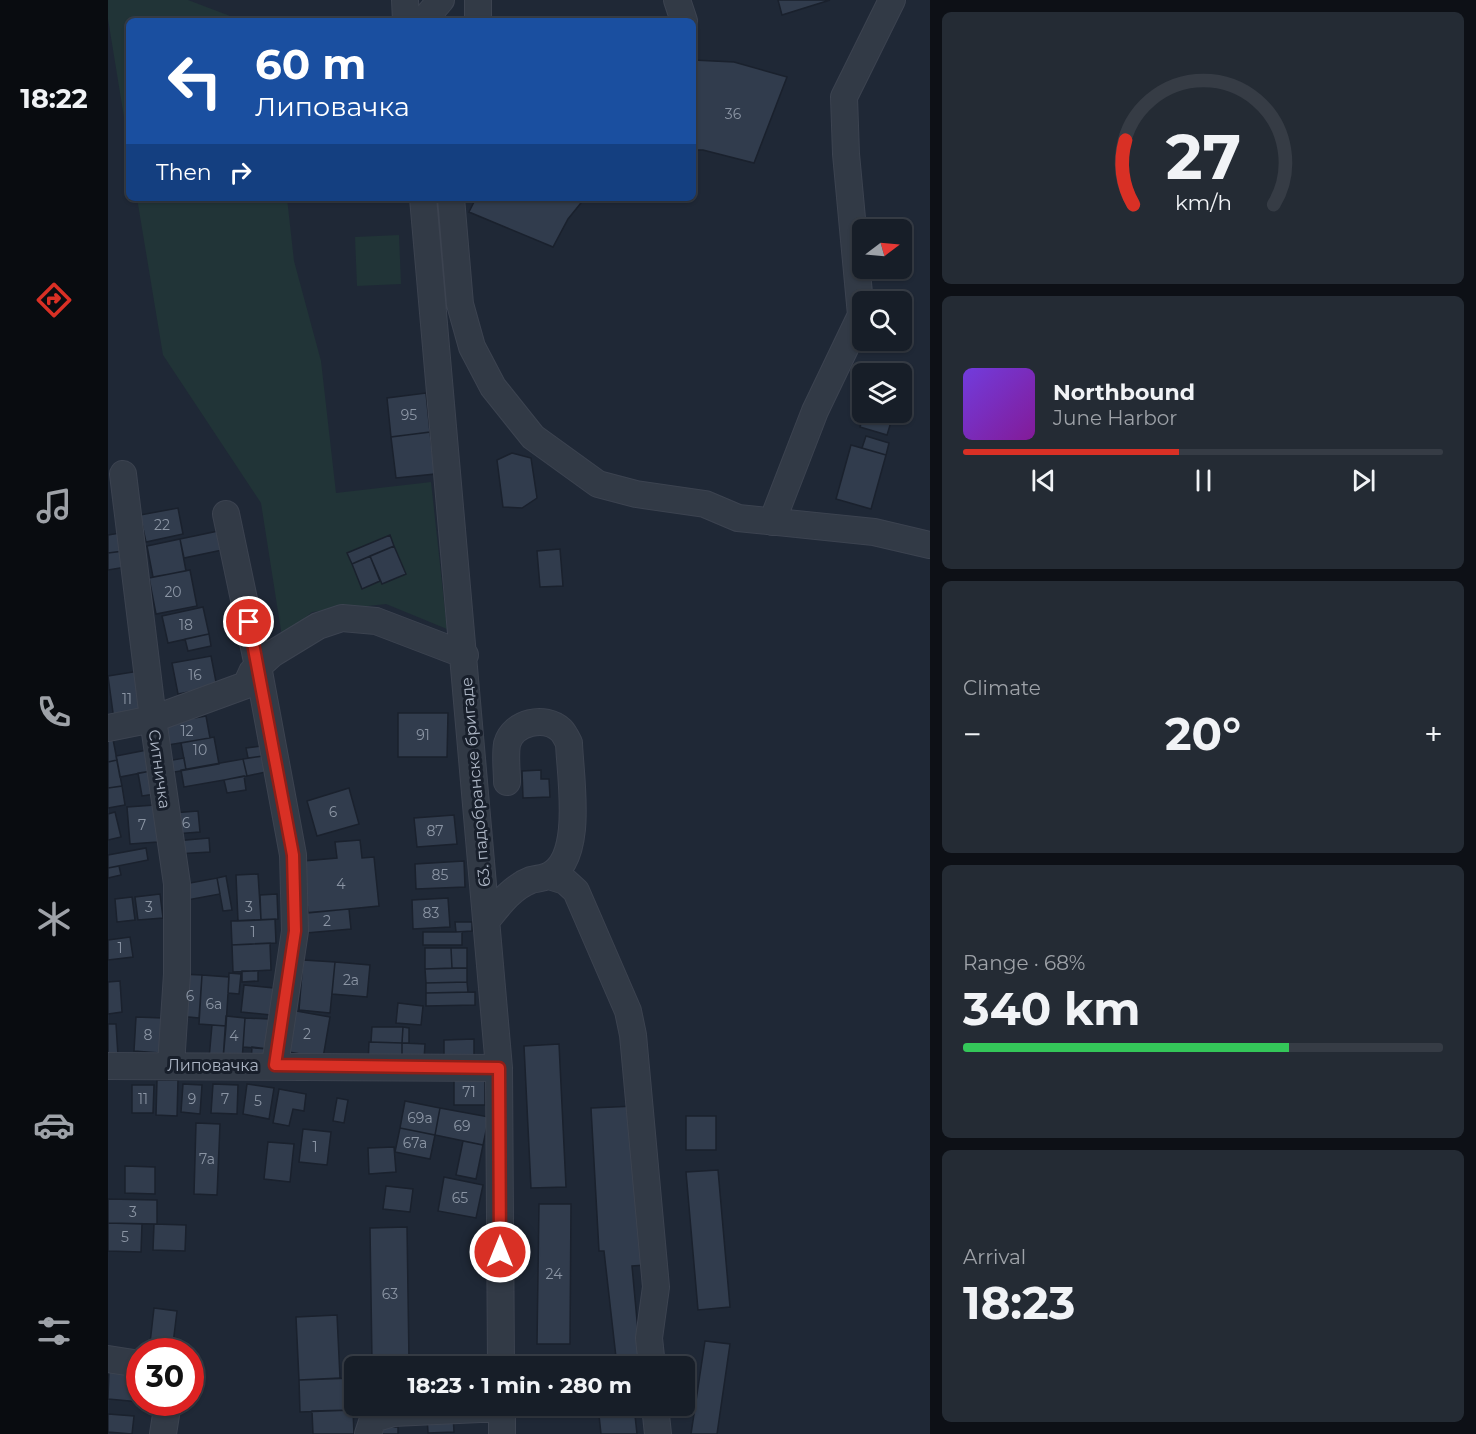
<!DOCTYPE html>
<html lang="en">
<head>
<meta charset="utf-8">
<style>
	body { margin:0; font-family:Montserrat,sans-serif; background:#242b34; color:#f1f3f6; height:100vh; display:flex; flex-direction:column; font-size:22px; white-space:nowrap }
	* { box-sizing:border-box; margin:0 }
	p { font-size:20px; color:#9ea2a8 }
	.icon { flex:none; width:33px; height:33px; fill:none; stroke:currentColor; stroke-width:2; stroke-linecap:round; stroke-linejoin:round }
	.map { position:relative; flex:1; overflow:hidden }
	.panel { display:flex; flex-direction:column; gap:12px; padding:12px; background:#0d1016; width:546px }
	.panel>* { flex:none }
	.banner { position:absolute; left:18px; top:18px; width:570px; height:183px; border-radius:9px; box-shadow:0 2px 4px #0004,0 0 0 2px #363c45; background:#1a4fa0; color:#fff; overflow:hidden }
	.needle { width:39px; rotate:74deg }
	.controls { position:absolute; left:744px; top:219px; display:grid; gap:12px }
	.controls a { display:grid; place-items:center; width:60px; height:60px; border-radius:9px; background:#171e28; box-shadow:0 2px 4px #0004,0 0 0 2px #363c45; font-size:30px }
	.speed { position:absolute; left:18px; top:1338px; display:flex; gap:12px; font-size:30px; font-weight:700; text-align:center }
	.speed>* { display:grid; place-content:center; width:78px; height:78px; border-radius:50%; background:#171e28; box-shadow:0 2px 4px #0004,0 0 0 2px #363c45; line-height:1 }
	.speed .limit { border:9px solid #d22; background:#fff; color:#111 }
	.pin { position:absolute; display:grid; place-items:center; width:51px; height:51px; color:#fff; margin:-26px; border:3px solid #fff; border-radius:50%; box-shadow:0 2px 6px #0007 }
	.me { position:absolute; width:66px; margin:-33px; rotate:0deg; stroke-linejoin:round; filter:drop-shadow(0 0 4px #0008) }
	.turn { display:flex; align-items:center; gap:21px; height:126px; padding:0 30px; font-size:27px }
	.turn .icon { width:78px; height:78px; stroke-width:2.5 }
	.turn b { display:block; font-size:42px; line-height:51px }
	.then { display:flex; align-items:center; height:57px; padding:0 30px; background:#0003; gap:12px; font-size:22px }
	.big { font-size:45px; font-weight:700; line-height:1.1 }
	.panel .card { flex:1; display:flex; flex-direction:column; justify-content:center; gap:9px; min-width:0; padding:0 21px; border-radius:9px; background:#242b34 }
	.panel .dial { align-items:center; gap:0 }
	.dial svg { height:156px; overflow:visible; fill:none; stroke:#363c45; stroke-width:7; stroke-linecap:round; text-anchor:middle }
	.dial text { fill:#f1f3f6; stroke:none }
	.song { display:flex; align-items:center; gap:18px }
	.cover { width:72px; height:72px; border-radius:9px; background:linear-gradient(135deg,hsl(260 70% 55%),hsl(290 70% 35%)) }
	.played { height:6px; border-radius:3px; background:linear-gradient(90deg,#d93025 45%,#363c45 45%) }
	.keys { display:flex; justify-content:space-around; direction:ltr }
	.heat { display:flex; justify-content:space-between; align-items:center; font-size:33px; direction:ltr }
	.charge { height:9px; border-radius:4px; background:linear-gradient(90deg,#34c759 68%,#363c45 0) }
	.trip { position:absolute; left:236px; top:1356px; width:351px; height:60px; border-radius:9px; background:#171e28; box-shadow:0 2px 4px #0004,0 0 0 2px #363c45; font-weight:700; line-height:60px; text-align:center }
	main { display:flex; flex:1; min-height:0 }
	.tabs { display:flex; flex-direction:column; width:108px; justify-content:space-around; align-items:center; background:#090c10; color:#9ea2a8 }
	.tabs .icon { width:42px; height:42px }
	.tabs .on { color:#d93025 }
	.tabs b { font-size:27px; color:#f1f3f6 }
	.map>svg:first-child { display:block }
	.green { fill:#213437 }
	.building { fill:#313c4d; stroke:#1a212d; stroke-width:1.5 }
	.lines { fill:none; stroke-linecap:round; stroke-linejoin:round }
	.minor-casing { stroke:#3c4350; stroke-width:28 }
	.minor { stroke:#323a46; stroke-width:26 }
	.route-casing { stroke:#8d1f18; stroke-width:15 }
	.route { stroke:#d93025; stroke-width:10 }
	.labels { text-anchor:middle; stroke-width:6; stroke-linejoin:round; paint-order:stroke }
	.number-label { font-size:14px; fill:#8b95a4 }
	.street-label { font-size:16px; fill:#acb5c4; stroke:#181f2b }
</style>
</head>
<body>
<main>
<nav class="tabs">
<b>18:22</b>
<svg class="icon on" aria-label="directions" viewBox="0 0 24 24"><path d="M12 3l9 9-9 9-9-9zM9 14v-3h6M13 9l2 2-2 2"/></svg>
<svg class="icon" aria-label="music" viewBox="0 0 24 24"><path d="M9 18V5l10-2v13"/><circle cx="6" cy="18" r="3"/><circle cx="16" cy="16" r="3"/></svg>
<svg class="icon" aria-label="phone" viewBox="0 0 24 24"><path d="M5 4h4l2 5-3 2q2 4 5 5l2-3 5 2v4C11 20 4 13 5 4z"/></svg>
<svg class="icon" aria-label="climate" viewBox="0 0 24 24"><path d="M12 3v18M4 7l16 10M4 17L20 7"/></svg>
<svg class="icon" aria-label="car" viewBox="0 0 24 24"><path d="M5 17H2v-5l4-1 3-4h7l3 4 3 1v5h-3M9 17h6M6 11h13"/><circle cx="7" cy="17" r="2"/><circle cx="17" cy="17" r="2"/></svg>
<svg class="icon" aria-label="filters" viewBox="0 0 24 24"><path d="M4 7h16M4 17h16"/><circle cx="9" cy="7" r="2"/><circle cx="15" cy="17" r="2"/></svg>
</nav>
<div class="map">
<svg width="822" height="1434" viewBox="0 0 822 1434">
	<rect width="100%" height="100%" fill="#1f2836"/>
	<path class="green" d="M0 0H80L130 19 193 21H21V148L0 19Z
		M29 198H179L186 261 213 361 228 493 323 482 339 629 278 604 204 612 174 637 153 503 55 355Z
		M291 235 293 284 249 286 247 237Z"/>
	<path class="building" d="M670 0H722L674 15Z
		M585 60 626 62 679 77 646 163 595 150H585Z
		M368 198H477L460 219 445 247 361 212Z
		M318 393 322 432 283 437 279 398Z
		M756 412H786L779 435 752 427Z
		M322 432 327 474 288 478 283 437Z
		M758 436 781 443 778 455 754 448Z
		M743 445 778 455 763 509 728 499Z
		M404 453 423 458 429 498 414 508 395 507 389 460Z
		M70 508 75 534 38 542 32 515Z
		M115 530 119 549 76 558 72 539Z
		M12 533 15 551 0 553V535Z
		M282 535 286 546 244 564 239 553Z
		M72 539 78 571 45 577 39 546Z
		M286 546 298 574 274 584 262 556Z
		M452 549 455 586 432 587 429 551Z
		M15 551 18 567 0 570V553Z
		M262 556 272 581 254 589 244 564Z
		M82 570 89 606 48 614 41 578Z
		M95 607 101 634 60 643 54 616Z
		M101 634 103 646 80 651 77 639Z
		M103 656 109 687 70 694 64 663Z
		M31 671 39 714 6 720 0 676Z
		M290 713H340L339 757H290Z
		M98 716 102 738 60 745 56 723Z
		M4 734 9 760 0 762V735Z
		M106 737 111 764 78 770 73 743Z
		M153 746 155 756 140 758 138 748Z
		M39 750 43 771 12 777 8 756Z
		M155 756 158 772 139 776 135 759Z
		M76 758 78 770 61 773 59 761Z
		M135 759 139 776 76 787 73 770Z
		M9 760 14 786 0 788V762Z
		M433 770V779H441L442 797 415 798 414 771Z
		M43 771 47 794 34 796 30 773Z
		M136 776 138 790 119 793 116 780Z
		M14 786 17 805 0 808V788Z
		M241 788 251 824 209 836 199 801Z
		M47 805 50 842 22 844 19 807Z
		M90 811 92 832 66 834 64 813Z
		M7 812 13 837 0 840V814Z
		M346 815 349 844 309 847 306 818Z
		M101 838 102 852 68 854 67 841Z
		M252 840 254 858 266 857 271 906 200 913 195 861 229 858 227 842Z
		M38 848 40 860 0 868V855Z
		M356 861 357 887 308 889 307 864Z
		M11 866 13 875 0 878V868Z
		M150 874 153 920 130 921 128 875Z
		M118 876 124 910 115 911 109 878Z
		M109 878 112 894 74 901 71 885Z
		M52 894 55 918 30 920 27 897Z
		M169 894 170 919 153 920 152 895Z
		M24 897 27 920 9 922 7 899Z
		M340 898 342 927 305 929 304 900Z
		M241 909 243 929 198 933 196 913Z
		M167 919 168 943 124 945 123 921Z
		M347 922H364V931L348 932Z
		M315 932H354V945H315Z
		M22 937 25 957 0 960V940Z
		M162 943 163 970 125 972 124 945Z
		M317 948H343L344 968 317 969Z
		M343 948H359V968H344Z
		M195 960 227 962 222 1013 191 1010Z
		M227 962 262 965 259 997 224 994Z
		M359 968V982L318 983 317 969Z
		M134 971H150V981L134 982Z
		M121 973 133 974 131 994 120 993Z
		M72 974 94 975 91 1018 70 1016Z
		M94 975 121 977 118 1026 91 1024Z
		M12 981 14 1012 0 1014V982Z
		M359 982 360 992 318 993V983Z
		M136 985 166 988 163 1015 133 1012Z
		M367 992V1005L318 1006V993Z
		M290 1003 315 1006 313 1025 288 1023Z
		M183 1010 222 1017 215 1058 175 1051Z
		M118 1016 137 1018 134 1061 115 1060Z
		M28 1017 55 1018 52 1053 26 1051Z
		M137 1018 162 1019 160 1049 135 1047Z
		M0 1024H8L10 1056 0 1057Z
		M104 1025 118 1026 115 1060 101 1059Z
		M264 1027H295L294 1043 263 1042Z
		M295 1027 301 1028V1043H294Z
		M366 1039V1064H336V1040Z
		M261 1042 294 1043V1065L260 1064Z
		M294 1043 317 1044 316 1059 294 1058Z
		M451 1044 458 1187 423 1188 416 1046Z
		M144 1047 160 1049 159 1063 143 1062Z
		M346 1079H377V1105H346Z
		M49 1080H70L69 1116 48 1115Z
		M75 1084 94 1085 92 1114 73 1112Z
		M105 1084 130 1085 129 1114 103 1113Z
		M139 1084 166 1088 161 1119 135 1114Z
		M24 1085H46L45 1113H24Z
		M171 1089 198 1094 196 1111 185 1109 181 1126 165 1123Z
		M229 1098 240 1100 236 1123 225 1121Z
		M297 1101 332 1108 327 1135 292 1128Z
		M528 1106 538 1265 524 1266 533 1364 509 1366 496 1251H491L483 1108Z
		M332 1108 381 1117 375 1145 327 1135Z
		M578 1116H608V1150H578Z
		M88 1123 112 1124 109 1195 86 1194Z
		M292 1128 327 1135 322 1159 287 1152Z
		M195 1129 223 1132 219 1165 191 1162Z
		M355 1141 375 1145 368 1179 348 1175Z
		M160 1142 186 1144 182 1182 156 1179Z
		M286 1147 288 1172 261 1174 260 1148Z
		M17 1166 47 1167V1194L17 1193Z
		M610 1170 622 1307 590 1310 578 1172Z
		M336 1177 375 1185 368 1218 330 1211Z
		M278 1186 305 1189 302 1212 275 1209Z
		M0 1199 49 1200V1224L0 1223Z
		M431 1204H463L462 1344H429Z
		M0 1223 34 1224 33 1252 0 1251Z
		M46 1224 78 1225 77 1251 45 1250Z
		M299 1227 301 1360 264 1361 262 1228Z
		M46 1308 69 1311 64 1352H41Z
		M229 1315 232 1378 191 1380 188 1317Z
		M597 1341 622 1344 609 1434H583Z
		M1 1369 32 1372V1402L0 1399Z
		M246 1378V1406H272V1409L192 1412 191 1380Z
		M490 1406H526L529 1434H493Z
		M245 1410 246 1434H205L204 1411Z
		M0 1414 26 1416 24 1434 0 1432Z
		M345 1415 346 1432 320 1433 319 1416Z
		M264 1427H290V1434H264Z"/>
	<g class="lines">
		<g class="minor-casing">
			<path id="minor" d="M297 0 298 21
				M370 0V21
				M569 0 576 21
				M315 21 333 0
				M315 198 391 1068 393 1366
				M343 198 352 304 364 347 385 387 425 437 490 484 528 494 597 504 630 518 766 532 822 545
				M15 474 45 719 69 884V974L63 1065
				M118 514 150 666 185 855 187 931 167 1065
				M664 522 707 411 753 315 738 154 736 97 784 0
				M0 728 45 719 138 685 144 672 164 654 210 626 234 618 268 621 357 655
				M441 876 457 881 468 891 520 1011 525 1035 548 1287 541 1338 544 1366
				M379 920C391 905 404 887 423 880 428 879 435 878 440 876 477 860 462 776 461 743 459 739 456 733 453 730 437 715 405 722 399 744 397 756 399 771 399 782
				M0 1066 391 1068
				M0 1359 32 1364
				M547 1406 550 1434
				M55 1434 60 1402
				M260 1434 265 1419 285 1413 394 1408
				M394 1434V1406"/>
		</g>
		<use href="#minor" class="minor"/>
	</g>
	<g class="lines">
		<g class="route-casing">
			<path id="route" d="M141 622 185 855 187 931 167 1065 391 1068 392 1252"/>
		</g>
		<use href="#route" class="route"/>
	</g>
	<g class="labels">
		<g class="number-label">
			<text x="625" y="119">36</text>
			<text x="301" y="420">95</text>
			<text x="54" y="530">22</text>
			<text x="65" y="597">20</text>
			<text x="78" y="630">18</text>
			<text x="87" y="680">16</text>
			<text x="19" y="704">11</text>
			<text x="79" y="736">12</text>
			<text x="315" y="740">91</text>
			<text x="92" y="755">10</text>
			<text x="225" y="817">6</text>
			<text x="78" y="828">6</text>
			<text x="34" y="830">7</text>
			<text x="327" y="836">87</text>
			<text x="332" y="880">85</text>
			<text x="233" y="889">4</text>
			<text x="41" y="912">3</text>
			<text x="141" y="912">3</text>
			<text x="323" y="918">83</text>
			<text x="219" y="926">2</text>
			<text x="145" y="937">1</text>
			<text x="12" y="953">1</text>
			<text x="243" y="985">2a</text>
			<text x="82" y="1001">6</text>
			<text x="106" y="1009">6a</text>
			<text x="199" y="1039">2</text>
			<text x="40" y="1040">8</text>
			<text x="126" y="1041">4</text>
			<text x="361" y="1097">71</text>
			<text x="35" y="1104">11</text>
			<text x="84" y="1104">9</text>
			<text x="117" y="1104">7</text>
			<text x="150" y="1106">5</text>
			<text x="312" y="1123">69a</text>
			<text x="354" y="1131">69</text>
			<text x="307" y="1148">67a</text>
			<text x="207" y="1152">1</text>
			<text x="99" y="1164">7a</text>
			<text x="352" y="1203">65</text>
			<text x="25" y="1217">3</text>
			<text x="17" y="1242">5</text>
			<text x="446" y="1279">24</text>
			<text x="282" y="1299">63</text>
		</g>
		<g class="street-label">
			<text transform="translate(52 769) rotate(82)" y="6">Ситничка</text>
			<text transform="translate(367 782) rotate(-95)" y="6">63. падобранске бригаде</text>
			<text x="105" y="1071">Липовачка</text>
		</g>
	</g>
</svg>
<div class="controls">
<a><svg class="needle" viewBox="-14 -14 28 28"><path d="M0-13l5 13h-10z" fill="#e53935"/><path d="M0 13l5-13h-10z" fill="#9ea2a8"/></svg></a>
<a><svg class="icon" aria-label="search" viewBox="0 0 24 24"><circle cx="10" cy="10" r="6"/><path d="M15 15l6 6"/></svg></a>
<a><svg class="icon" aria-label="layers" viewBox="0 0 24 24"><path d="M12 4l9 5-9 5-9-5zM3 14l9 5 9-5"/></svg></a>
</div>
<div class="speed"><div class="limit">30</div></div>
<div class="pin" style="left:141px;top:622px;background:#d93025"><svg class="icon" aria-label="arrive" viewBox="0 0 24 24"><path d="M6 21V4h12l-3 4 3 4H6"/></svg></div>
<svg class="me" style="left:392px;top:1252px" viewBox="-20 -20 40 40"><circle r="17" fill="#d93025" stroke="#fff" stroke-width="3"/><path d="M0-11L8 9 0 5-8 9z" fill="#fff"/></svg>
<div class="trip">18:23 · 1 min · 280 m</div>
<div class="banner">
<div class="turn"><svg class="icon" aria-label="left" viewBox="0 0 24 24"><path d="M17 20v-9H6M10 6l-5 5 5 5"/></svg><div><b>60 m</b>Липовачка</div></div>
<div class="then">Then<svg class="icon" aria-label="right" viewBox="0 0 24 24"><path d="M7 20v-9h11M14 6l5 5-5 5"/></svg></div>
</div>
</div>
<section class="panel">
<div class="card dial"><svg viewBox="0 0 100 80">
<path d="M14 69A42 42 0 1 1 86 69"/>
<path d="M14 69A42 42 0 0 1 10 36" stroke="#d93025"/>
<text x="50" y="56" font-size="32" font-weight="700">27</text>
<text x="50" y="72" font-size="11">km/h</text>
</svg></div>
<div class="card">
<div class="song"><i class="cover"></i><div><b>Northbound</b><p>June Harbor</p></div></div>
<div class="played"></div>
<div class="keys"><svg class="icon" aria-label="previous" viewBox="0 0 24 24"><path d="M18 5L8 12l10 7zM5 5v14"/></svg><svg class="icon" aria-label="pause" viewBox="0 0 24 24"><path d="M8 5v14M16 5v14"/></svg><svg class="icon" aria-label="next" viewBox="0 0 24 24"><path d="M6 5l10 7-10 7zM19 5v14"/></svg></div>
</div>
<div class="card"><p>Climate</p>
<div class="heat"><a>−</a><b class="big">20°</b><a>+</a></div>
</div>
<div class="card"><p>Range · 68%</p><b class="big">340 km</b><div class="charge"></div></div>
<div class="card"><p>Arrival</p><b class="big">18:23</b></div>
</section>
</main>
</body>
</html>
